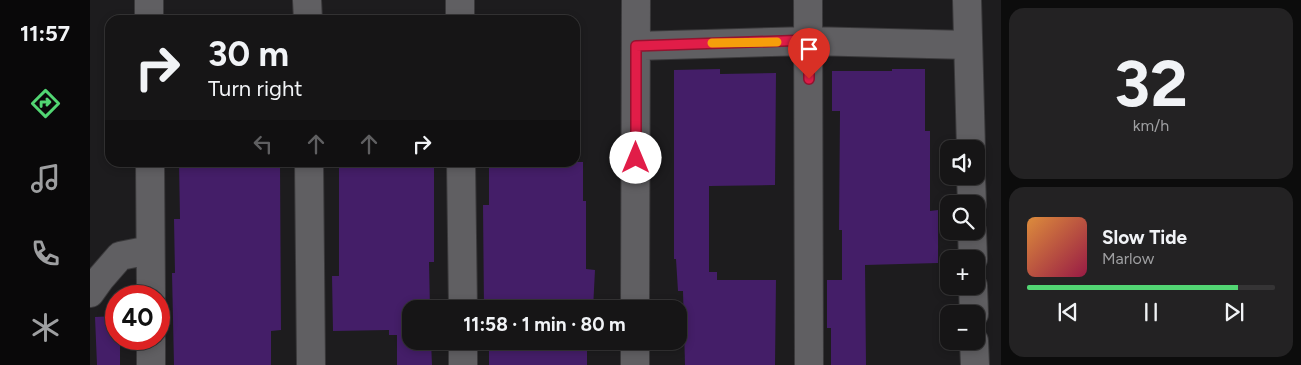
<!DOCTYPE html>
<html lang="en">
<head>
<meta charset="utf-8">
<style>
	body { margin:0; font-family:Figtree,sans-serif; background:#232223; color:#f1f3f6; height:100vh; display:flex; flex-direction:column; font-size:19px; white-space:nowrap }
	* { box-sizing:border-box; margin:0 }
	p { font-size:16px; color:#9e9fa1 }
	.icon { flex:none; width:28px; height:28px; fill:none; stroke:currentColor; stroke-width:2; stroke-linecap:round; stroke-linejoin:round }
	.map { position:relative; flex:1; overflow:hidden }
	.sheet { display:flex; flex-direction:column; gap:8px; padding:8px; background:#0c0c0c; width:300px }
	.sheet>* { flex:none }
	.top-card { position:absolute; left:15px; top:15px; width:475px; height:152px; border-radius:15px; box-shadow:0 2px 8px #0003,0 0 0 1px #353435; background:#161516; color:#f1f3f6; overflow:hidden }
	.fabs { position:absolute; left:850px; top:140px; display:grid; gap:10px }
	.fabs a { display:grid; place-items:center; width:45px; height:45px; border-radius:10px; background:#161516; box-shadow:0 2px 8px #0003,0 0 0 1px #353435; font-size:25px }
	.speed { position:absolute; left:15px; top:285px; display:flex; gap:10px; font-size:25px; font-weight:700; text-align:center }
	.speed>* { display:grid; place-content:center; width:65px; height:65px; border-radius:50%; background:#161516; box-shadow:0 2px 8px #0003,0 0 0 1px #353435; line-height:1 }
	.speed .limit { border:8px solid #d22; background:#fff; color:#111 }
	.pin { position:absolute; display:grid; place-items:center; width:42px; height:42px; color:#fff; margin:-51px -21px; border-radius:50% 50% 50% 0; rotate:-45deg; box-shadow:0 0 5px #0007 }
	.pin .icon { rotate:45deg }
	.me { position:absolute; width:55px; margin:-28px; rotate:0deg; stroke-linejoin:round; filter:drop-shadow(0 0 4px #0008) }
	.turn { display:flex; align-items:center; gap:18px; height:105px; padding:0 20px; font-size:22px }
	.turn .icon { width:65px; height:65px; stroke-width:2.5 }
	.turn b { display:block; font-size:35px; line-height:42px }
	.lanes { display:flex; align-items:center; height:48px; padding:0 20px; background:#0003; justify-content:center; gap:25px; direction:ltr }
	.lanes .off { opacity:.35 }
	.sheet .card { flex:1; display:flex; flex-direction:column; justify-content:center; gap:8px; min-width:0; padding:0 18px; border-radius:15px; background:#232223 }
	.sheet .dial { align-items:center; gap:0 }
	.dial b { font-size:65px; line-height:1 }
	.song { display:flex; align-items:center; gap:15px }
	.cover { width:60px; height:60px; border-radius:8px; background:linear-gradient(135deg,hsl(30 70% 55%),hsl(340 70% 35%)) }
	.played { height:5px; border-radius:2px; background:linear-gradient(90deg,#52d673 85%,#353435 85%) }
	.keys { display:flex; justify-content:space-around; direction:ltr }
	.trip { position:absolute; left:312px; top:300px; width:285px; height:50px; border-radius:15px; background:#161516; box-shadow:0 2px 8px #0003,0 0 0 1px #353435; font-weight:700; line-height:50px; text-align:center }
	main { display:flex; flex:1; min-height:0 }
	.tabs { display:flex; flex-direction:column; width:90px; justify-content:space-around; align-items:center; background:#090809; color:#9e9fa1 }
	.tabs .icon { width:35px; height:35px }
	.tabs .current { color:#52d673 }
	.tabs b { font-size:22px; color:#f1f3f6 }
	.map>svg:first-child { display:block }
	.building { fill:#441e68 }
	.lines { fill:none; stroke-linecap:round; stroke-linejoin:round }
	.minor-casing { stroke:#3a393b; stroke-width:30 }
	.minor { stroke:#605f62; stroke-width:28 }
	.route-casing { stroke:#92132f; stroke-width:12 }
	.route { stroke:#e11d48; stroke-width:9 }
	.slow { stroke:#f59e0b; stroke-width:9 }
</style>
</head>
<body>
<main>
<nav class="tabs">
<b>11:57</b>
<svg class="icon current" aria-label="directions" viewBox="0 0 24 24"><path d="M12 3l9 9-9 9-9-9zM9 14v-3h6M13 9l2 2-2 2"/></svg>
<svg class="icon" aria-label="music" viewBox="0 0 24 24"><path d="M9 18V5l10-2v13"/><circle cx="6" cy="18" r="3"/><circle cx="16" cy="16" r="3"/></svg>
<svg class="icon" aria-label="phone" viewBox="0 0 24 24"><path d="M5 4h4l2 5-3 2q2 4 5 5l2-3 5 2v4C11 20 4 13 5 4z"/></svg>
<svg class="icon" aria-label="climate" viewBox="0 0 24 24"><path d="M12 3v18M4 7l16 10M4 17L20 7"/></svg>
</nav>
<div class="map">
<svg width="911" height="365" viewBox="0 0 911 365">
	<rect width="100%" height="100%" fill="#1d1c1e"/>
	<path class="building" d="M630 69V74L686 73 685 185 619 186V272H627V280H686L685 365H595L593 291H588L586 259H584V70Z
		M802 69H835V131H840V211L848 210V263L775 265 776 365H741V328H737V280H752V230H749L750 111H742V71H802Z
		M89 162H190L191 330 181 331V365H84L82 273H85L84 219H90Z
		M249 162H344V262H339L340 309H321V341H341L342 365H307V335H299V330L243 331 242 276H249Z
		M399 162H493V201H496V269L505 270 503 309H394L393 205H399Z
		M26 316V339H33V341H30V365H7L5 317Z
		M399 341H497V365H399Z"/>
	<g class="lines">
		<g class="minor-casing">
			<path id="minor" d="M59 0V20
				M217 0 218 20
				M370 0V20
				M718 0 719 365
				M877 0 881 149
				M546 46 719 41 878 45
				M60 162 61 296
				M219 162 221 365
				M371 162 373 309
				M881 176 882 204
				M882 231 883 259
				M883 286 884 314
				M0 293 10 279 30 256 60 250
				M545 309 546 0
				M61 339V365
				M373 341V365
				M884 341 885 365
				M545 365V341"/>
		</g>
		<use href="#minor" class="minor"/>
	</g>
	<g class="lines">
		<g class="route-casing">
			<path id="route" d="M546 158V46L719 40V79"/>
		</g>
		<use href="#route" class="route"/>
		<path class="slow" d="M622 43 687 42"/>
	</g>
</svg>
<div class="fabs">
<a><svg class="icon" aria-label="sound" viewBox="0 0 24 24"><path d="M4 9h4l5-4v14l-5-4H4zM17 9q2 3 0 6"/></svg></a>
<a><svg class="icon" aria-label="search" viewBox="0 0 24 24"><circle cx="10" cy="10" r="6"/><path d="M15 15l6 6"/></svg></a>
<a>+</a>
<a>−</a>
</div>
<div class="speed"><div class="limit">40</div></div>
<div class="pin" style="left:719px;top:79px;background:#d93025"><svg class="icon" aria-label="arrive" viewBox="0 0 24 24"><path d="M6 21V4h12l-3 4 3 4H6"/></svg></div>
<svg class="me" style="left:546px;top:158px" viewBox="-20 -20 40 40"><circle r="19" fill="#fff"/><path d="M0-13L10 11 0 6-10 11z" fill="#e11d48"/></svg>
<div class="trip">11:58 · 1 min · 80 m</div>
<div class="top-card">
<div class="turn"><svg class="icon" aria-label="right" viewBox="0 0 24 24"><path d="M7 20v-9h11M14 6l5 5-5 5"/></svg><div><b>30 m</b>Turn right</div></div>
<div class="lanes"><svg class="icon off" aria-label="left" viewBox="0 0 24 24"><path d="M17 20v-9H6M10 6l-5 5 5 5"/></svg><svg class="icon off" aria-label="ahead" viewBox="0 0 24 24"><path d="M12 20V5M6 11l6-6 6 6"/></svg><svg class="icon off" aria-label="ahead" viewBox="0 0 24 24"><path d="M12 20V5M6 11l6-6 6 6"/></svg><svg class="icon" aria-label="right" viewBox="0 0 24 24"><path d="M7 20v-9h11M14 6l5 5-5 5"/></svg></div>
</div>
</div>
<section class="sheet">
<div class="card dial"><b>32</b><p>km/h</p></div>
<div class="card">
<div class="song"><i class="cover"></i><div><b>Slow Tide</b><p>Marlow</p></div></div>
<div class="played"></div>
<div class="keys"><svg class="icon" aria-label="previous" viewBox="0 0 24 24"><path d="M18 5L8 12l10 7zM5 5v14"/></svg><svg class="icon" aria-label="pause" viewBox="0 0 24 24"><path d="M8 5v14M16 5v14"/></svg><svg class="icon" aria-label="next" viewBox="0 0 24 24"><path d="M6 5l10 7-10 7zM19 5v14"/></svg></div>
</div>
</section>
</main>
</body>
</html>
